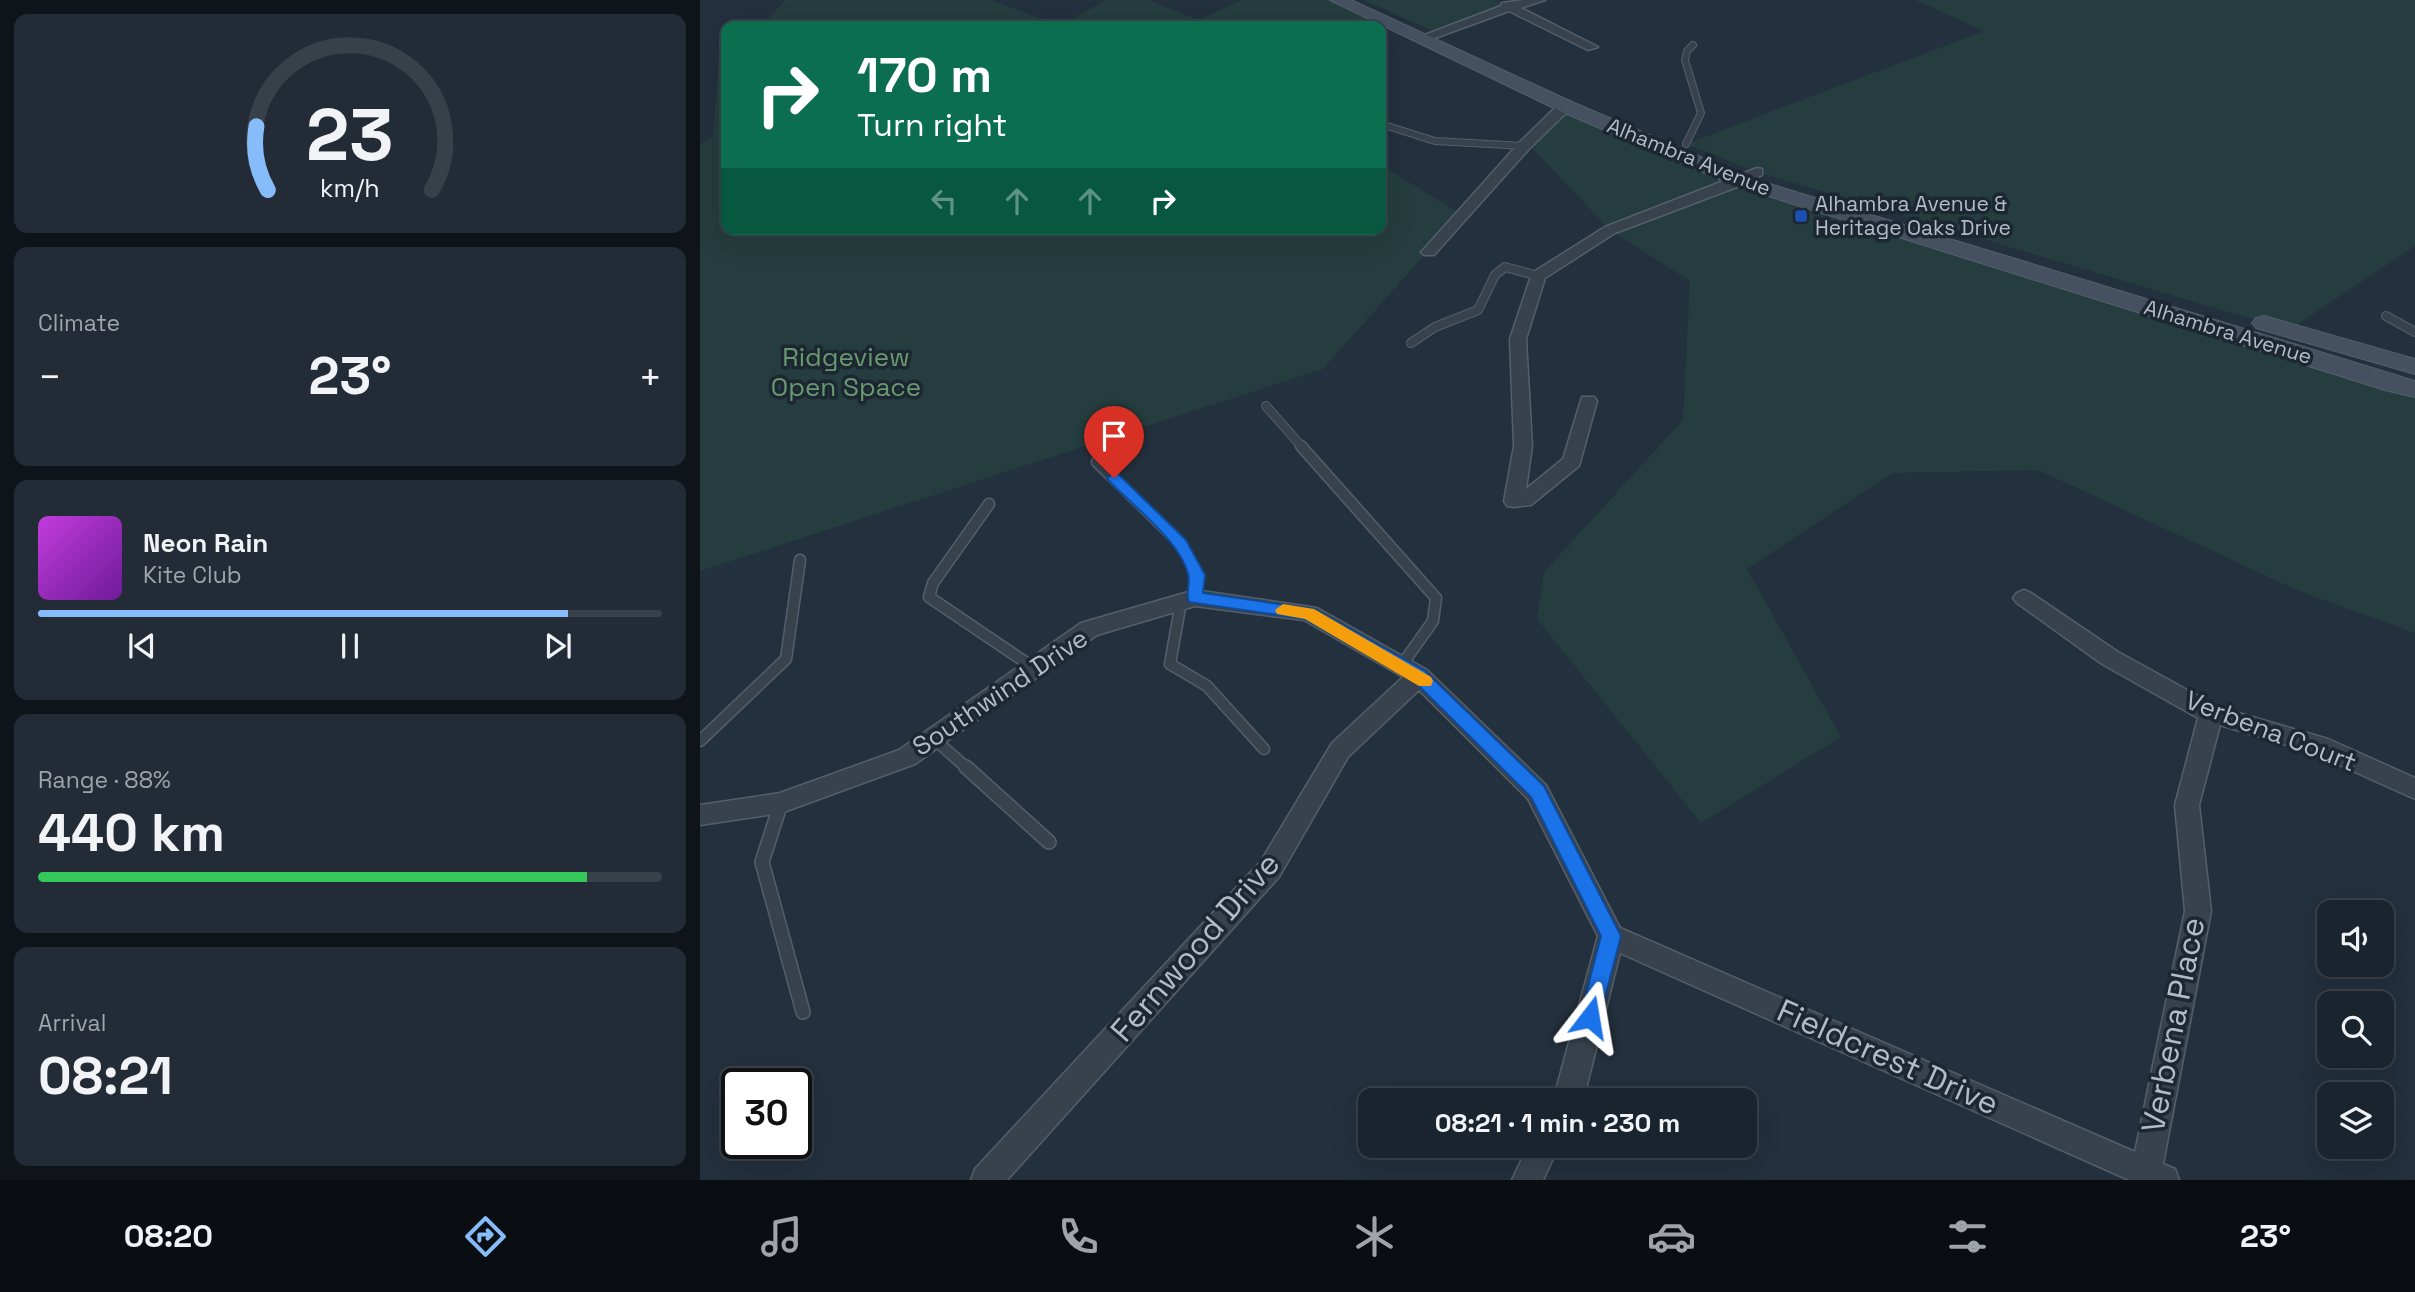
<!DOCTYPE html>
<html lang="en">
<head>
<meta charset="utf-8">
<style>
	body { margin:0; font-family:"Space Grotesk",sans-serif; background:#232c36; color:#f1f3f6; height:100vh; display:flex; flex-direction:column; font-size:26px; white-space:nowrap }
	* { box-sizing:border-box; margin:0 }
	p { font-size:23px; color:#9fa4aa }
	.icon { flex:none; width:38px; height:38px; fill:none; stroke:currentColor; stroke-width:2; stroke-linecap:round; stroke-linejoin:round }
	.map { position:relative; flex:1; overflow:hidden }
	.side { display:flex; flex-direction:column; gap:14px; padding:14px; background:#0e1419; width:700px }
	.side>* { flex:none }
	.top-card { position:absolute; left:21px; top:21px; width:665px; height:214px; border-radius:14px; box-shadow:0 7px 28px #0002,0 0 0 2px #38414a; background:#0b6e4f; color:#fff; overflow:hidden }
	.controls { position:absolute; left:1617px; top:900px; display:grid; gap:14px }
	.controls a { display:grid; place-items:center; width:77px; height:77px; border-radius:14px; background:#1a242e; box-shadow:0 7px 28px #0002,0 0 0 2px #38414a; font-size:35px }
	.speed { position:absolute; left:21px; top:1068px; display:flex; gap:14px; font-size:35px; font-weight:700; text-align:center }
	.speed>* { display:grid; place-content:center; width:91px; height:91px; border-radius:50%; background:#1a242e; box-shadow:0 7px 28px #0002,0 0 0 2px #38414a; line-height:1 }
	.speed .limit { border:4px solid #111; border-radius:10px; background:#fff; color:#111 }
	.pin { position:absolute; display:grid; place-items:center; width:60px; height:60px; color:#fff; margin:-72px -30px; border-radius:50% 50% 50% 0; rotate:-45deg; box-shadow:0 0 7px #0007 }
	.pin .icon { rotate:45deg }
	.me { position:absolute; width:77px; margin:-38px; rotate:14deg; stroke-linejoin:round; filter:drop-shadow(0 0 5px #0008) }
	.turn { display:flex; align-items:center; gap:24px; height:147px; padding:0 21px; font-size:32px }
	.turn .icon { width:91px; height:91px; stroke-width:2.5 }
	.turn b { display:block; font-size:49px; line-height:60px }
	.lanes { display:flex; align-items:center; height:66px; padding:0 21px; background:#0003; justify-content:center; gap:35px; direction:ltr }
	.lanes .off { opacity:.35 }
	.big { font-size:52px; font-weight:800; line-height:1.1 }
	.side .card { flex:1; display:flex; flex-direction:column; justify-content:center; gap:10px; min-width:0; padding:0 24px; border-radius:14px; background:#232c36 }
	.side .dial { align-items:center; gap:0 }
	.dial svg { height:182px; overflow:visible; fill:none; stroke:#38414a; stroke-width:7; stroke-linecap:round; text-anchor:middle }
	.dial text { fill:#f1f3f6; stroke:none }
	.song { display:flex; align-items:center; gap:21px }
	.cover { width:84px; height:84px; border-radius:10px; background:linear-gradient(135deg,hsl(290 70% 55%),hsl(280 70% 35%)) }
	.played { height:7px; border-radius:4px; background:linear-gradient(90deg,#86bcf9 85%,#38414a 85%) }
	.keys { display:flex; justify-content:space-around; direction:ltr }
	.heat { display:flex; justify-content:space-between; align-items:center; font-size:38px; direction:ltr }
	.charge { height:10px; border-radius:5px; background:linear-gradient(90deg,#34c759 88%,#38414a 0) }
	.trip { position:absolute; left:658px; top:1088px; width:399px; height:70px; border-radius:14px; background:#1a242e; box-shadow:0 7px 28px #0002,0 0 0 2px #38414a; font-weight:800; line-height:70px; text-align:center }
	.tab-bar { display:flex; height:112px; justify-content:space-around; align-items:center; background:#0a0e12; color:#9fa4aa }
	.tab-bar .icon { width:49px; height:49px }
	.tab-bar .active { color:#86bcf9 }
	.tab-bar b { font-size:32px; color:#f1f3f6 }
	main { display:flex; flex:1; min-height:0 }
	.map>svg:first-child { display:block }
	.green { fill:#253d3e }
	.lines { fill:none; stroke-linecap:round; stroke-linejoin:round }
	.lane-far3-casing { stroke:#555f6b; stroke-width:8 }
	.lane-far2-casing { stroke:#555f6b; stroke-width:10 }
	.lane-far1-casing { stroke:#555f6b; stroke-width:13 }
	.lane-casing { stroke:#555f6b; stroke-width:16 }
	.street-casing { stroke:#555f6b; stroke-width:3 }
	.secondary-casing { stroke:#555f6b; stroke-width:2 }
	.lane-far3 { stroke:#37424d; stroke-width:6 }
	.lane-far2 { stroke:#37424d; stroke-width:8 }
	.lane-far1 { stroke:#37424d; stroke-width:10 }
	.lane { stroke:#37424d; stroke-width:13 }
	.street { fill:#37424d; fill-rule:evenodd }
	.secondary { fill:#455160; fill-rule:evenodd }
	.route { fill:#1a73e8; stroke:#114b97; stroke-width:2 }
	.slow { fill:#f59e0b }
	.transit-dot { fill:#1a4fb4; stroke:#1c2732; stroke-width:2.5 }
	.labels { text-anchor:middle; stroke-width:7; stroke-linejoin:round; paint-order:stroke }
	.far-street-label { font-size:21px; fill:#b2bcc8; stroke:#1c2732 }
	.far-poi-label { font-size:21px; fill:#b2bcc8; stroke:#1c2732; text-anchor:start }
	.park-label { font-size:26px; fill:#699970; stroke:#1c2732 }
	.street-label { font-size:26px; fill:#b2bcc8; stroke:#1c2732 }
	.near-street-label { font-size:32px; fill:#b2bcc8; stroke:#1c2732 }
</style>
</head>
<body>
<main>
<section class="side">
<div class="card dial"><svg viewBox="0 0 100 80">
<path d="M14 69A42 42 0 1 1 86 69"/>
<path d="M14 69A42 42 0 0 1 9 41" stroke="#86bcf9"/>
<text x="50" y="56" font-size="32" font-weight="700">23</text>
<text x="50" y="72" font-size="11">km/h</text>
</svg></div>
<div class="card"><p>Climate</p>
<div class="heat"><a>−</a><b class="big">23°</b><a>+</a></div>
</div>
<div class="card">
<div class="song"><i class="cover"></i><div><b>Neon Rain</b><p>Kite Club</p></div></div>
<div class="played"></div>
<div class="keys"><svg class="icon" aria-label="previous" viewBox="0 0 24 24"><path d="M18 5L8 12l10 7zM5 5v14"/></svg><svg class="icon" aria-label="pause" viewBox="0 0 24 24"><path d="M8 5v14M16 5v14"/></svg><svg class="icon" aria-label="next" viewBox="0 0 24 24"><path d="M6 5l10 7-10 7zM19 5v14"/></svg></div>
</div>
<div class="card"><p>Range · 88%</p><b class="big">440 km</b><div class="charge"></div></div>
<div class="card"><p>Arrival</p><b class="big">08:21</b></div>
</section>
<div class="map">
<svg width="1715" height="1180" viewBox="0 0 1715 1180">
	<rect width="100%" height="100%" fill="#23303d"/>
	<path class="green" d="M85 0H291L361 26 405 0H449L498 20 542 0H638L686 22 677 26H62Z
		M663 0H796L809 7 735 32Z
		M1215 0H1715V246L1589 330 1057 172 986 144 1284 31Z
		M26 53V229H681V165L761 214 623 369 0 571V144L13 136 19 56Z
		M865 106 1040 181 1715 389V633L1599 591 1338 470 1192 473 1047 569 1141 737 1001 823 837 619 844 572 983 420 990 281 910 230 827 143Z"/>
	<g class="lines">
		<g class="lane-far3-casing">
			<path id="lane-far3" d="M681 124 735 141 824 146
				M986 144 1001 113 985 60 987 51 993 45"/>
		</g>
		<g class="lane-far2-casing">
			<path id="lane-far2" d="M1686 316 1715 332
				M711 343 735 327 778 310 795 275 805 267 838 276
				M566 406 603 448"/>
		</g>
		<g class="lane-far1-casing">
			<path id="lane-far1" d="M601 446 736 598 733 621 701 666
				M397 462 481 544 497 575 495 598
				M289 504 233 583 229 597 334 668
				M481 602 470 664 507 686 564 749
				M233 738 268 769
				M0 741 86 659 100 560"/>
		</g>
		<g class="lane-casing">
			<path id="lane" d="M266 767 349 842
				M81 803 62 862 103 1012"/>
		</g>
		<g class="street-casing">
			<path id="street" d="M824 0H845L821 8 898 47 888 50 809 11 724 42 714 39 801 6 802 3Z
				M865 102 872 106 870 109 829 149 734 255H724L721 252 724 249 819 143 860 103Z
				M1057 168 1062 169V175L1045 184 915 233 845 278 826 339 832 446 826 489 863 459 882 397H894L897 401 879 466 831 505 814 507 807 506 804 501 814 446 810 339 832 273 905 227Z
				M495 590 617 608 727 670 846 785 920 928 1435 1152 1485 911 1475 805 1498 718 1402 664 1317 603 1313 598 1317 593 1324 590 1331 593 1418 652 1518 707 1628 739 1715 778V799L1613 753 1520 725 1499 805 1511 911 1463 1164 1475 1169 1479 1180H1429L920 953 883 1101H853L898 936 828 799 719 690 648 757 579 877 307 1180H271L275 1169 561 861 632 743 703 677 604 620 495 606 397 635 215 764 81 813 0 825V805L80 793 199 750 381 623Z
				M828 1146H859L843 1180H812Z"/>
		</g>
		<g class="secondary-casing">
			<path id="secondary" d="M630 0H651L872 102 1047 177 1715 381V397L1685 390 1033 185 858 110Z
				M1564 316 1715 359V374L1556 328 1552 323 1556 318Z"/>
		</g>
		<use href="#lane-far3" class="lane-far3"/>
		<use href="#lane-far2" class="lane-far2"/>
		<use href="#lane-far1" class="lane-far1"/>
		<use href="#lane" class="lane"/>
		<use href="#street" class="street"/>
		<use href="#secondary" class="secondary"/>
	</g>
	<path class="route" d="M414 473 419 475 486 540 505 575 503 593 614 609 725 671 844 786 921 936 898 1024 890 1027 883 1024 880 1017 901 936 831 797 713 680 605 619 489 602C485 593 491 584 488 574 481 542 432 505 409 481L407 478Z"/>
	<path class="slow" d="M583 604 614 609 731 677 733 681 731 686H719L605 619 577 614 575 610Z"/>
	<rect class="transit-dot" x="1094" y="209" width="14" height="14" rx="3.5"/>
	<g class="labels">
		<g class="far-street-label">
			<text transform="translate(989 157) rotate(22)" y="7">Alhambra Avenue</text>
			<text transform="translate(1528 332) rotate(17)" y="7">Alhambra Avenue</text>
		</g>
		<g class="far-poi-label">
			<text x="1115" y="211">Alhambra Avenue &amp;<tspan x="1115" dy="24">Heritage Oaks Drive</tspan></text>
		</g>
		<g class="park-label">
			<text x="146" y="366">Ridgeview<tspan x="146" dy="30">Open Space</tspan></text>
		</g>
		<g class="street-label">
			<text transform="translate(300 692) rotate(-34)" y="9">Southwind Drive</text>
			<text transform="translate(1571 731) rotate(21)" y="9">Verbena Court</text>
		</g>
		<g class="near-street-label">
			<text transform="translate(495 947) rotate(-49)" y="11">Fernwood Drive</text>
			<text transform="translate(1473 1025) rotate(-79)" y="11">Verbena Place</text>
			<text transform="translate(1188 1057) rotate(24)" y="11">Fieldcrest Drive</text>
		</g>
	</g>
</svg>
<div class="controls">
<a><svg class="icon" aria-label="sound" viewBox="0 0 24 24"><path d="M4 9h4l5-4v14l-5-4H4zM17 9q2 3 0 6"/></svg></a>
<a><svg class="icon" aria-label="search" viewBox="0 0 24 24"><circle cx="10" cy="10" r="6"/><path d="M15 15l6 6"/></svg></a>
<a><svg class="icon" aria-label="layers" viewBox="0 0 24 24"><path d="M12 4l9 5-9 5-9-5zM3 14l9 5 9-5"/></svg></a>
</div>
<div class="speed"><div class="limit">30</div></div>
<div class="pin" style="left:414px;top:478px;background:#d93025"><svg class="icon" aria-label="arrive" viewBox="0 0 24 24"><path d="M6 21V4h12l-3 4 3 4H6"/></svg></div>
<svg class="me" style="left:890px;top:1017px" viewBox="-20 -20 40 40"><path d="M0-17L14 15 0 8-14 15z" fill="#1a73e8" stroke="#fff" stroke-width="4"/></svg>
<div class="trip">08:21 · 1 min · 230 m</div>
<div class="top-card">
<div class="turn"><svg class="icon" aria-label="right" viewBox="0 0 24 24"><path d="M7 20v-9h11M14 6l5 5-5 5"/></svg><div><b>170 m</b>Turn right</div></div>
<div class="lanes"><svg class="icon off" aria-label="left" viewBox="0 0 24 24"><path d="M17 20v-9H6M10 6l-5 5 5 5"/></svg><svg class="icon off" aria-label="ahead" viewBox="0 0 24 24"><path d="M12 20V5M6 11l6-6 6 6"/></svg><svg class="icon off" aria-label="ahead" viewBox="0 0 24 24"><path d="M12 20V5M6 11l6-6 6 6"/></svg><svg class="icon" aria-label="right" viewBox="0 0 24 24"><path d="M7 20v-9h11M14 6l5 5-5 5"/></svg></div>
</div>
</div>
</main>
<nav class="tab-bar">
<b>08:20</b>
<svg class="icon active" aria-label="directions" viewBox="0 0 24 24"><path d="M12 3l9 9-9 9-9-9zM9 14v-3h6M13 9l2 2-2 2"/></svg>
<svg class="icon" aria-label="music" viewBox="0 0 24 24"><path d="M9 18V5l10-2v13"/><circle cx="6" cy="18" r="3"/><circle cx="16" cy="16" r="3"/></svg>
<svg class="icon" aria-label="phone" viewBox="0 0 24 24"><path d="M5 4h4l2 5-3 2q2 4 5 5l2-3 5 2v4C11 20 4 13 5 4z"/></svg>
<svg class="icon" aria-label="climate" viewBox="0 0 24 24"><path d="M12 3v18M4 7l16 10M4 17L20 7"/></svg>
<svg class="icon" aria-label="car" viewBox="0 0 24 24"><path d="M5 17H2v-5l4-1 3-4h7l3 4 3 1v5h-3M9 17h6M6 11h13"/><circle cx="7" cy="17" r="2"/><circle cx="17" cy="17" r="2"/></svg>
<svg class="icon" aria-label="filters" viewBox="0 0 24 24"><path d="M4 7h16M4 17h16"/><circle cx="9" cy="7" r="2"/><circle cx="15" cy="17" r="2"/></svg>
<b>23°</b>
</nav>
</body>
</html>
